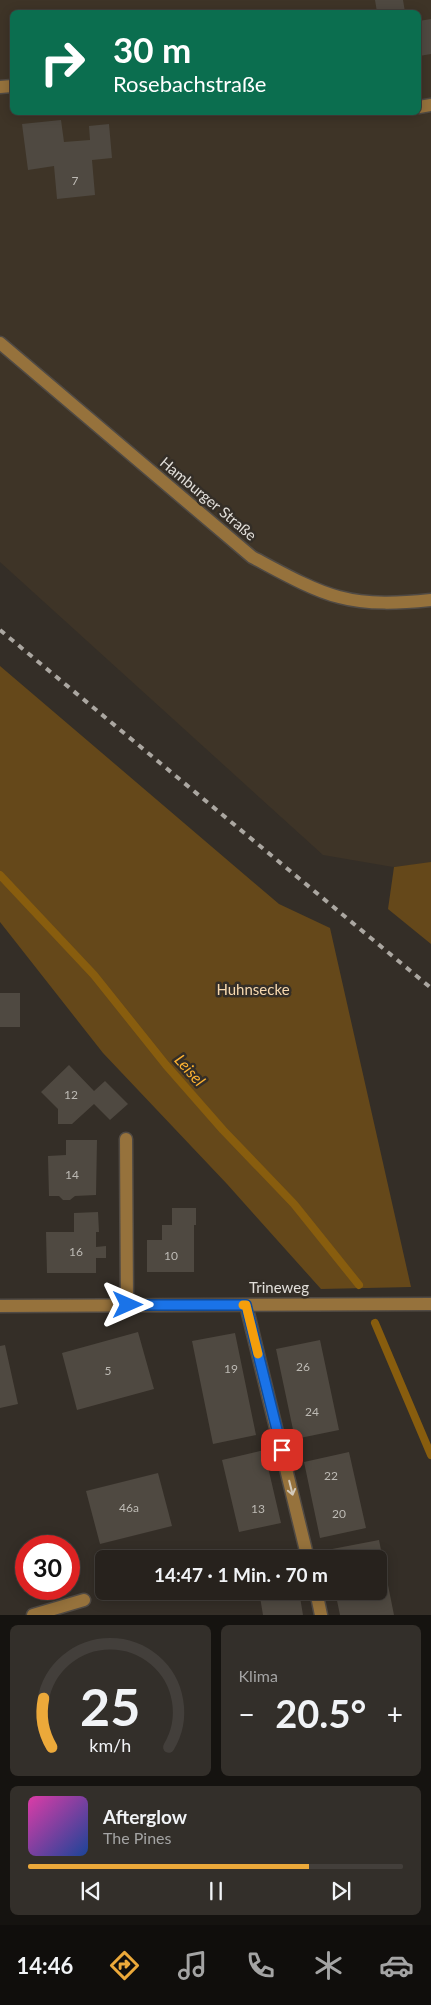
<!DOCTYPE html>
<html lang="de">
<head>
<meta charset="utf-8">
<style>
	body { margin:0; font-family:Lato,sans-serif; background:#332f2a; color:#f1f3f6; height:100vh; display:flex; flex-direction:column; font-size:19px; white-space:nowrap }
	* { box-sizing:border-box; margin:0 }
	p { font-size:16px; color:#a4a4a4 }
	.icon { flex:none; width:28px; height:28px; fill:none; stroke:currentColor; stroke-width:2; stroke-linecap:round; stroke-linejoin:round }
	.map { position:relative; height:1615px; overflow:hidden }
	.panel { display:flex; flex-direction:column; gap:10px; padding:10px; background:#151310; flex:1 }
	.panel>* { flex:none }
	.hud { position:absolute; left:10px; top:10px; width:411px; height:105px; border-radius:8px; box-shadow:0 2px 12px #0003,0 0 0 1px #433f3b; background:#0b6e4f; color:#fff; overflow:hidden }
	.speed { position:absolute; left:15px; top:1535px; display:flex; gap:10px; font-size:25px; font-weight:700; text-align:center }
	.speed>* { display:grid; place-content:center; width:65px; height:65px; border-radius:50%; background:#27221d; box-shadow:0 2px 12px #0003,0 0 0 1px #433f3b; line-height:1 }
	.speed .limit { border:8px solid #d22; background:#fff; color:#111 }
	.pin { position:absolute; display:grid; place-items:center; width:42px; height:42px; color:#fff; margin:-21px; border-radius:10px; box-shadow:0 2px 8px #0006 }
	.me { position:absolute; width:55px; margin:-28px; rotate:90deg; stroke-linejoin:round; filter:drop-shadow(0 0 4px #0008) }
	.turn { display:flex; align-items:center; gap:18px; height:105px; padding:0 20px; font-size:22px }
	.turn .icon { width:65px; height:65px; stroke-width:2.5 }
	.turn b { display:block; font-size:35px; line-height:42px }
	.big { font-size:38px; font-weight:700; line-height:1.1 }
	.panel .card { flex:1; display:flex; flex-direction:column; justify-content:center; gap:8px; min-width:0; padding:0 18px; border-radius:8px; background:#332f2a }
	.panel .dial { align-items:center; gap:0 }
	.dial svg { height:130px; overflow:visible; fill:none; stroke:#433f3b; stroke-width:7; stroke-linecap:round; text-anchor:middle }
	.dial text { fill:#f1f3f6; stroke:none }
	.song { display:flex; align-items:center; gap:15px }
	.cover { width:60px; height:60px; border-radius:8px; background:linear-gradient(135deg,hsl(320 70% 55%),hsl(220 70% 35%)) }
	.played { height:5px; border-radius:2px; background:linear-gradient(90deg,#eca93a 75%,#433f3b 75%) }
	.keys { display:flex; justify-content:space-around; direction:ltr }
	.heat { display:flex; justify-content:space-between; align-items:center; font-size:28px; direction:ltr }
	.panel .tiles { flex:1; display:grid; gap:10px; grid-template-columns:1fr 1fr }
	.card:last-child { grid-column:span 2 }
	.trip { position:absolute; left:95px; top:1550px; width:292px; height:50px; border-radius:8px; background:#27221d; box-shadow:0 2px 12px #0003,0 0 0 1px #433f3b; font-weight:700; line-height:50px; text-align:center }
	.tabs { display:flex; height:80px; justify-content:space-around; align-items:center; background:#100e0c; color:#a4a4a4 }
	.tabs .icon { width:35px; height:35px }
	.tabs .current { color:#eca93a }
	.tabs b { font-size:22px; color:#f1f3f6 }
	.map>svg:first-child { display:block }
	.built { fill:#3e3427; fill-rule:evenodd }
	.green { fill:#65481a }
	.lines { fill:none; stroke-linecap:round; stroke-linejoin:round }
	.stream { stroke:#885d0e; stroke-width:8 }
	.building { fill:#4f4941 }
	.minor-casing { stroke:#504a44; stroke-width:15 }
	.minor { stroke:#96723c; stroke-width:12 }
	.rail { stroke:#aba7a1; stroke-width:4; stroke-dasharray:6 6; stroke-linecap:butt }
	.oneway { stroke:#d3c9ba }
	.route-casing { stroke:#114b97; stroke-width:12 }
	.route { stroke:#1a73e8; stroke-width:9 }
	.slow { stroke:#f59e0b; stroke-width:9 }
	.labels { text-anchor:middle; stroke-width:5; stroke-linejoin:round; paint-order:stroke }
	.number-label { font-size:12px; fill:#bdbab4 }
	.street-label { font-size:15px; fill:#e2dfda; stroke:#342e27 }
	.park-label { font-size:15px; fill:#f6d8af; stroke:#342e27 }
	.water-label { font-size:16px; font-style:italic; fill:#fdb231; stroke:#342e27 }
</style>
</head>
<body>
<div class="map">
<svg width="431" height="1615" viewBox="0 0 431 1615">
	<rect width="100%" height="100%" fill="#342e27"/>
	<path class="built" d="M0 0H431V863L393 867 323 855 0 562ZM12 12H419V112H12Z"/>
	<path class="green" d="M0 666 279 904 330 928 411 1287 321 1289 227 1184 103 1053 0 922Z
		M431 862V944L388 909 394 867Z"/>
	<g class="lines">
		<path class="stream" d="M0 875 94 975 166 1065 223 1130 294 1204 359 1285
			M375 1323 431 1455"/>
	</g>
	<path class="building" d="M375 0H403L405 12H377Z
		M431 19V54L419 56V21Z
		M61 120 64 142 90 140 89 126 109 124 112 158 92 160 95 195 57 199 54 166 28 170 22 124Z
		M0 993H20V1027H0Z
		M69 1065 94 1091 105 1081 128 1104 110 1120 94 1104 72 1124H58V1109L41 1092Z
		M66 1140H97L96 1195 75 1196 70 1200H63L59 1196H49L48 1156 66 1155Z
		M172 1208H196V1225H194V1272H147V1240H162V1225H172Z
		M98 1212 99 1232H96V1247L106 1246V1258H96V1273H47L46 1232H74V1213Z
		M138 1332 154 1389 77 1410 62 1353Z
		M235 1333 256 1435 213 1444 192 1341Z
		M320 1340 339 1430 295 1439 276 1349Z
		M5 1345 18 1404 0 1408V1346Z
		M264 1450 281 1523 239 1532 222 1460Z
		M349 1452 366 1528 320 1538 304 1462Z
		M158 1473 172 1526 100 1544 86 1491Z
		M379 1540 394 1615H340L335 1591H379V1559H329L327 1550Z
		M184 1550 187 1559H156V1558Z
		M259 1591H299L303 1615H263Z"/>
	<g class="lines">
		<g class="minor-casing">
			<path id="minor" d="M0 87 12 86
				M419 107 431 105
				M0 343 252 557C277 570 311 590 339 597 368 605 401 603 431 600
				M126 1139 127 1305
				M246 1305 308 1559
				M0 1306 431 1304
				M316 1591 321 1615
				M33 1615 84 1600"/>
		</g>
		<use href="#minor" class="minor"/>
		<path class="rail" d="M0 630 431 988"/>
	</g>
	<defs><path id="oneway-shaft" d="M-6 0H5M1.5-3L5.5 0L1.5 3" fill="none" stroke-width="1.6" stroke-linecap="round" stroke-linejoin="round" transform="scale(1.25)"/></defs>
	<use class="oneway" href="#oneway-shaft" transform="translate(291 1488) rotate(76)"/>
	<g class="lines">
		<g class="route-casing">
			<path id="route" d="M128 1305H246L282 1450"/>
		</g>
		<use href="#route" class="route"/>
		<path class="slow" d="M243 1305H246L258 1354"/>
	</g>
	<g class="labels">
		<g class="number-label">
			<text x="75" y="185">7</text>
			<text x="71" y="1099">12</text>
			<text x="72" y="1179">14</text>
			<text x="76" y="1256">16</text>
			<text x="171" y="1260">10</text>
			<text x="303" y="1371">26</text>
			<text x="231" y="1373">19</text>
			<text x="108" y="1375">5</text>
			<text x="312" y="1416">24</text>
			<text x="331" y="1480">22</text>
			<text x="129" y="1512">46a</text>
			<text x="258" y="1513">13</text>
			<text x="339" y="1518">20</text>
		</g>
		<g class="street-label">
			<text transform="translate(208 499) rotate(40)" y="5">Hamburger Straße</text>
			<text x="279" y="1293">Trineweg</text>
		</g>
		<g class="park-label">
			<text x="253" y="995">Huhnsecke</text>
		</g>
		<g class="water-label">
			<text transform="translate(190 1070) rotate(48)" y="6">Leisel</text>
		</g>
	</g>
</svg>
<div class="speed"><div class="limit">30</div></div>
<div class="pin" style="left:282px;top:1450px;background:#d93025"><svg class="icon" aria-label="arrive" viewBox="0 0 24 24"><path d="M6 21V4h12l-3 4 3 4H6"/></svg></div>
<svg class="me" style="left:128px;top:1305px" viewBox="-20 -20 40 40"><path d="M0-17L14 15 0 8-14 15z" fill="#1a73e8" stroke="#fff" stroke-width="4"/></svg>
<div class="trip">14:47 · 1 Min. · 70 m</div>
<div class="hud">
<div class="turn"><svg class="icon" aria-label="right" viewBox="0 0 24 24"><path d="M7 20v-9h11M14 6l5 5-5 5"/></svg><div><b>30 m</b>Rosebachstraße</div></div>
</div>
</div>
<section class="panel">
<div class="tiles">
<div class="card dial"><svg viewBox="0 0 100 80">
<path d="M14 69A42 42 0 1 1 86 69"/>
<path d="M14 69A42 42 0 0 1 9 39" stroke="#eca93a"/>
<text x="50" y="56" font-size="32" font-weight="700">25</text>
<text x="50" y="72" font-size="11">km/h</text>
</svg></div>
<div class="card"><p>Klima</p>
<div class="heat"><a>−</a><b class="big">20.5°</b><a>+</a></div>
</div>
<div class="card">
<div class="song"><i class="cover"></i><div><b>Afterglow</b><p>The Pines</p></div></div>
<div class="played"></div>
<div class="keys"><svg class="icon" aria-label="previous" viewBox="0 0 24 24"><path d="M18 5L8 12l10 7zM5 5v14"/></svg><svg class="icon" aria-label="pause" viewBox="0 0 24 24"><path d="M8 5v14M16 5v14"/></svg><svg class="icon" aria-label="next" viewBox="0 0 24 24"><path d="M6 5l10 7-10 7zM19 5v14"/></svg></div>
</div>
</div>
</section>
<nav class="tabs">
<b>14:46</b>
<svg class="icon current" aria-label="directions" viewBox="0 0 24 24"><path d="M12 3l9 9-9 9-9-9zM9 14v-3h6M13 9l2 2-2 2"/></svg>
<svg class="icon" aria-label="music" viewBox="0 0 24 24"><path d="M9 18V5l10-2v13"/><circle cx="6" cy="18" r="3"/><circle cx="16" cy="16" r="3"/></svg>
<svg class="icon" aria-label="phone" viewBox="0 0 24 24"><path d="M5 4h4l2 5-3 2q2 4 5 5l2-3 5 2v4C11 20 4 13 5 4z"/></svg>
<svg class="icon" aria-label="climate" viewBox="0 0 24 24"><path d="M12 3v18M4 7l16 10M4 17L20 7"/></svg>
<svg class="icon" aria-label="car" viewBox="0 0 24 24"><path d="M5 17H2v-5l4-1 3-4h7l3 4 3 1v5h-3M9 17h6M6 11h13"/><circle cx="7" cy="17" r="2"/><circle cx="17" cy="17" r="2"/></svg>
</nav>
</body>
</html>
